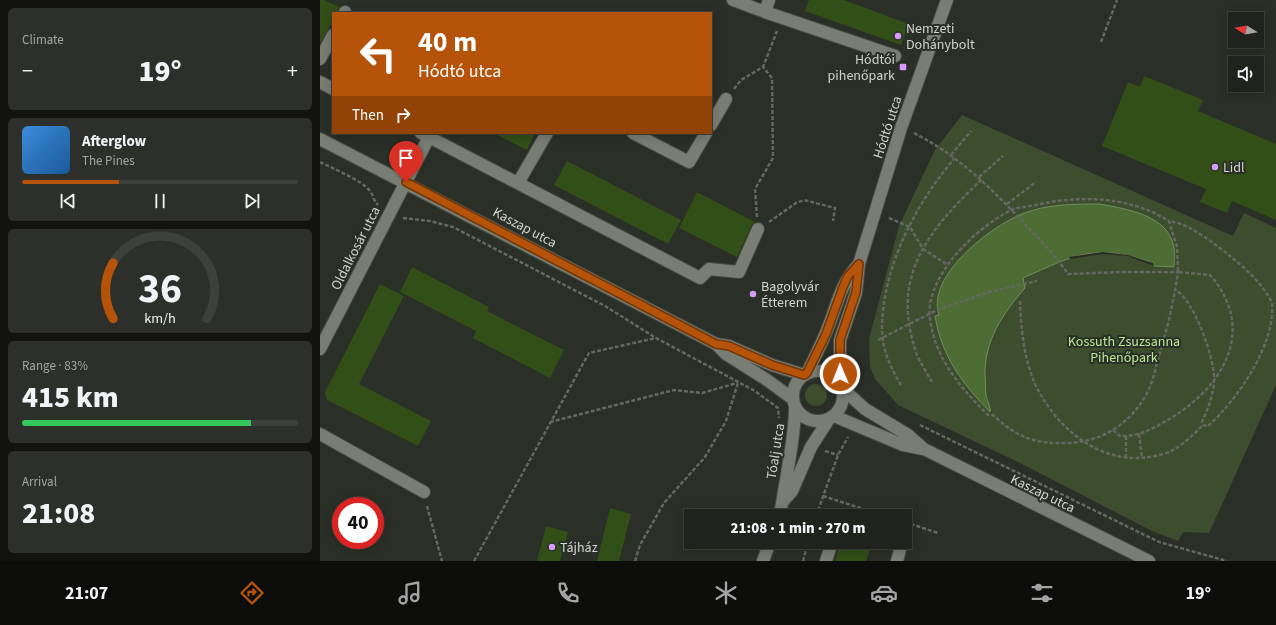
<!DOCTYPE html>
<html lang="en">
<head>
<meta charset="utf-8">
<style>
	body { margin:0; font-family:"Source Sans 3",sans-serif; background:#2d2f2a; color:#f1f3f6; height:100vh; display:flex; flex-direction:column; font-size:15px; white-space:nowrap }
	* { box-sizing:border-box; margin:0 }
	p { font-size:13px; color:#a2a4a4 }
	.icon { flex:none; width:22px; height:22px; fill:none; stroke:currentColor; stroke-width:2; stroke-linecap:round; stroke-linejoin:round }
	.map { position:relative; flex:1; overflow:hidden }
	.sheet { display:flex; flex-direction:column; gap:8px; padding:8px; background:#121310; width:320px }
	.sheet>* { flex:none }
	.banner { position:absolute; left:12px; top:12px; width:380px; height:122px; border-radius:0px; box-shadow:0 2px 10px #0003,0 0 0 1px #3d403b; background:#b45309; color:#fff; overflow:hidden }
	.needle { width:26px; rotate:281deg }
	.tools { position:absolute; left:908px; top:12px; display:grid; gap:8px }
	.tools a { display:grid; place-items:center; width:36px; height:36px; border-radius:0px; background:#20231d; box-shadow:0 2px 10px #0003,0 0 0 1px #3d403b; font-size:20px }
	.speed { position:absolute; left:12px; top:497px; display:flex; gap:8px; font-size:20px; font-weight:700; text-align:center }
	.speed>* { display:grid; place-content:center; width:52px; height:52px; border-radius:50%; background:#20231d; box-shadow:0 2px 10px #0003,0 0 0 1px #3d403b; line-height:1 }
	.speed .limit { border:6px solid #d22; background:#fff; color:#111 }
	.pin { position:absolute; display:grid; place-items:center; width:34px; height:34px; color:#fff; margin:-41px -17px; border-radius:50% 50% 50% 0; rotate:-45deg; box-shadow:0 0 4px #0007 }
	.pin .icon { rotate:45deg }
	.me { position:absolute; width:44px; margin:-22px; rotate:359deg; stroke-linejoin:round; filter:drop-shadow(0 0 3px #0008) }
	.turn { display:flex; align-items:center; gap:14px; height:84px; padding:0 20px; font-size:18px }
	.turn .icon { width:52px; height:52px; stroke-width:2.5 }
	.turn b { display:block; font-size:28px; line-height:34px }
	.then { display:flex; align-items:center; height:38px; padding:0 20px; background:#0003; gap:8px; font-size:15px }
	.big { font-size:30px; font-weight:800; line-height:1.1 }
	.sheet .tile { flex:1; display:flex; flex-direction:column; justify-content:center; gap:6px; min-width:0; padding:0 14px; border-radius:6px; background:#2d2f2a }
	.sheet .dial { align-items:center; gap:0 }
	.dial svg { height:104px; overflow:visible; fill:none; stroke:#3d403b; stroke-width:7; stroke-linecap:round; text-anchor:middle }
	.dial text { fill:#f1f3f6; stroke:none }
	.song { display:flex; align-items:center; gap:12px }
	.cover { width:48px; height:48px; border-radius:6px; background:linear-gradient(135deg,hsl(210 70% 55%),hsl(210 70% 35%)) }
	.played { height:4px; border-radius:2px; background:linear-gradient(90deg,#b45309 35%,#3d403b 35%) }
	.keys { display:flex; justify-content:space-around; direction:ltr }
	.heat { display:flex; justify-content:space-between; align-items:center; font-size:22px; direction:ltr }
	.charge { height:6px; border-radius:3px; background:linear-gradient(90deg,#34c759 83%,#3d403b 0) }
	.trip { position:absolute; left:364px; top:509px; width:228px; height:40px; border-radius:0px; background:#20231d; box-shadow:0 2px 10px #0003,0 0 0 1px #3d403b; font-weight:800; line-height:40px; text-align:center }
	.dock { display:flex; height:64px; justify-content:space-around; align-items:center; background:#0d0e0c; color:#a2a4a4 }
	.dock .icon { width:28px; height:28px }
	.dock .current { color:#b45309 }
	.dock b { font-size:18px; color:#f1f3f6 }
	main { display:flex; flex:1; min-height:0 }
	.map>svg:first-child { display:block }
	.green { fill:#3c4e2e }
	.water { fill:#4e6d35; stroke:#758c63 }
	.pier { fill:#2a2f27 }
	.building { fill:#324f18 }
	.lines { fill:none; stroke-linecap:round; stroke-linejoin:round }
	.minor-casing { stroke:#484c44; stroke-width:14 }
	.path { stroke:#646861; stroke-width:2.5; stroke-dasharray:4 2; stroke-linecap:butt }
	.minor { stroke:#787e74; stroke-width:12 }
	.route-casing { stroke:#753606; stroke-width:10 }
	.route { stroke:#b45309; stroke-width:7 }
	.poi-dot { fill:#d79bf9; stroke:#2a2f27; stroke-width:1.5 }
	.labels { text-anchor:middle; stroke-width:4; stroke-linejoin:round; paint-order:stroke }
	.poi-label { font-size:14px; fill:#d0d3ce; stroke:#2a2f27; text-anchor:start }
	.street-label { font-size:14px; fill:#d0d3ce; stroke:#2a2f27 }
	.park-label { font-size:14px; fill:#b8e895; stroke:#2a2f27 }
</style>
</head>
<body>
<main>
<section class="sheet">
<div class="tile"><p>Climate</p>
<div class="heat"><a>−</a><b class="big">19°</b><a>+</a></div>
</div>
<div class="tile">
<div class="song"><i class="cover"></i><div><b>Afterglow</b><p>The Pines</p></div></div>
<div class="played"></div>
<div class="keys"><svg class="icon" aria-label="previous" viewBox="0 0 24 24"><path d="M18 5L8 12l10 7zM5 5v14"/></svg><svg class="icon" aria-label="pause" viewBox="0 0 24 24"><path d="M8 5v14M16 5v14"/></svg><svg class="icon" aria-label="next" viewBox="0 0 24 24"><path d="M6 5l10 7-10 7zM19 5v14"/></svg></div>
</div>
<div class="tile dial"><svg viewBox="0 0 100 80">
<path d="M14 69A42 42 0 1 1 86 69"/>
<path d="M14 69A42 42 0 0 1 14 26" stroke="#b45309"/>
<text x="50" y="56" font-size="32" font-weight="700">36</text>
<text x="50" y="72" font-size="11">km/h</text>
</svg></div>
<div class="tile"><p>Range · 83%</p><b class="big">415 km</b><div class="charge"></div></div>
<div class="tile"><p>Arrival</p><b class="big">21:08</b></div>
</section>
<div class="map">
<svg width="956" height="561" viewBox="0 0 956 561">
	<rect width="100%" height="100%" fill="#2a2f27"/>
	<path class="green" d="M642 115 913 236 924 213 956 228V385L889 533 863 532 858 541 832 531 702 464 578 405 555 379 550 367 549 339 579 226 615 150Z
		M485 395a11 11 0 1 1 22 0a11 11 0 1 1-22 0Z"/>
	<path class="water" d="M780 204C806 209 849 215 854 248 855 254 854 261 854 267L834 266 833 263C775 243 757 254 703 278L705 288C683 313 664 341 665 376 666 382 665 389 666 395 667 401 671 407 670 412 642 383 622 357 615 316L619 315C606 276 670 227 702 214 726 204 754 204 780 204Z"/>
	<path class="pier" d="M783 252 808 255 833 263 834 266 807 256 783 254 750 259 749 257Z"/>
	<path class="building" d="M0 0H4L19 7 17 13H13V21L0 43Z
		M489 0H524L589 24 581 45 485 11Z
		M824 76 883 100 878 111 956 144V220L912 201 907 213 880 202 886 189 782 146 808 82 820 87Z
		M173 133H215L207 150Z
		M247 161 361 220 348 244 234 185Z
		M377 192 435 222 431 226 417 257 359 228Z
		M92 267 169 307 167 311 244 350 230 378 153 338 156 331 80 292Z
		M60 284 84 296 39 384 111 421 98 446 7 400 5 392Z
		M290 508 311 514 299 561H277Z
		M226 526 248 532 240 561H217Z
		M521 542 550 549 546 561H515Z"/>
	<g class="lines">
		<g class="minor-casing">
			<path id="minor" d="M413 0 445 12 449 0
				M445 12 575 56
				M25 13V12
				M0 59 13 35
				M0 82 13 89
				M391 125 406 99
				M313 133 369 162 386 133
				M109 137 380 278 389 269 419 272 438 229
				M0 139 396 344 406 354 447 380 473 399
				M198 183 227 133
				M396 344 409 346 452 365 484 375
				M0 349 109 137 101 133
				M473 396a25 25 0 1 1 50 0a25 25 0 1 1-50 0Z
				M487 373C495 357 503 341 509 325 518 302 521 283 539 264
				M520 383V340L536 293 539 264 581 128 627 0
				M523 389 545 409 588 435 604 449 829 561
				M514 416 583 445 603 449
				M0 434 104 492
				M464 500 472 491 491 447 509 419
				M459 516C463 504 463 493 466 480 470 455 475 432 475 407
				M443 561 450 542
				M506 561 512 542
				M577 561 582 542"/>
		</g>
		<path class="path" d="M781 42 797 0
			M414 89 421 80 443 67 457 31
			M594 133C637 155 669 186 702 221 718 238 735 255 748 274L800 272H858C854 299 848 326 840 352 836 366 833 383 826 395 809 425 781 442 747 443 713 444 697 437 673 415H668C641 388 615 359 610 319 607 299 618 279 629 263 645 242 668 222 691 210 697 207 707 207 715 205 760 195 809 196 849 221
			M631 155 651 131
			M0 162C12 168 43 181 50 191 54 196 53 200 58 205
			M659 177 683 156
			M687 204 716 182
			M437 217 435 189 453 158 452 78 443 67
			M83 218 110 221 133 227 285 306 336 338 435 391 458 408 459 418
			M569 218 590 227 603 249 628 265
			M449 222 476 203 484 200 515 208 513 221
			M700 301C701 329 704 359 715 384 735 425 773 460 821 458 831 457 844 455 853 450 864 444 874 434 883 425
			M558 340 617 310 669 292 717 281
			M612 382C607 373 601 364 597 355 569 276 608 231 662 179
			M581 385C571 368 562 350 562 330 562 268 595 204 635 158
			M230 422 354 390 382 393 417 383
			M600 425 839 542 907 561
			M793 430 800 436C818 437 832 429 846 421 901 390 939 331 890 275L858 272 857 247 849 221C871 224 893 243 910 256 925 268 944 285 952 303 956 345 916 401 888 426L883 425 882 422C887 410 893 397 894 383 896 361 875 302 856 290
			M819 434 822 458
			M806 436V458
			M505 451 518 455
			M503 496 565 516
			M107 506 122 561
			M496 516 518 455 528 437
			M585 522 618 533
			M154 561 269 353 336 338
			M315 561 320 545 344 503 385 457 406 421 418 383
			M483 561 488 542"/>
		<use href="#minor" class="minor"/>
	</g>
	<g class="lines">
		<g class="route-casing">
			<path id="route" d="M86 182 396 344 409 346 452 365 484 375 487 373 506 334 523 287 528 276 539 264 536 292 520 340V374"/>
		</g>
		<use href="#route" class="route"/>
	</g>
	<g class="poi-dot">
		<circle cx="578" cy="36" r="4"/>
		<rect x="579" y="63" width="8" height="8" rx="2"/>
		<circle cx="895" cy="167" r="4"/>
		<circle cx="433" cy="294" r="4"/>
		<circle cx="232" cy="547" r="4"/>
	</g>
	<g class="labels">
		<g class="poi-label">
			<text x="586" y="33">Nemzeti<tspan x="586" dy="16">Dohánybolt</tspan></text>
			<text x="575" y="64" text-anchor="end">Hódtói<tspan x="575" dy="16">pihenőpark</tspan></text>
			<text x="903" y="172">Lidl</text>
			<text x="441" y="291">Bagolyvár<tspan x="441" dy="16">Étterem</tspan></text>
			<text x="240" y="552">Tájház</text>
		</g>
		<g class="street-label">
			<text transform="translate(567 127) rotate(-72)" y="5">Hódtó utca</text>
			<text transform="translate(205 227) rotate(28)" y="5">Kaszap utca</text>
			<text transform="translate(35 248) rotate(-63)" y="5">Oldalkosár utca</text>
			<text transform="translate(455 451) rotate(-81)" y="5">Tóalj utca</text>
			<text transform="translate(723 493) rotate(26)" y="5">Kaszap utca</text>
		</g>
		<g class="park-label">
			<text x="804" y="346">Kossuth Zsuzsanna<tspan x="804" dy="16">Pihenőpark</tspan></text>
		</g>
	</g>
</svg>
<div class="tools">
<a><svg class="needle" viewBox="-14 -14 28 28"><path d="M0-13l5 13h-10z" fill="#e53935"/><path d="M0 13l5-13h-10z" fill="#a2a4a4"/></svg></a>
<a><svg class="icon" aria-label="sound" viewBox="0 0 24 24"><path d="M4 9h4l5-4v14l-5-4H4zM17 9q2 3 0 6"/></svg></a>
</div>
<div class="speed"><div class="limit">40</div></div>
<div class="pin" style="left:86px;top:182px;background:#d93025"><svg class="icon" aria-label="arrive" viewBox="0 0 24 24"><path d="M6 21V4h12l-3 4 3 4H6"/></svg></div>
<svg class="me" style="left:520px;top:374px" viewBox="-20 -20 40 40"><circle r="17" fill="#b45309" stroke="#fff" stroke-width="3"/><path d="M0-11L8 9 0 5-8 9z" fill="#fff"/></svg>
<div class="trip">21:08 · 1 min · 270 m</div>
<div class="banner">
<div class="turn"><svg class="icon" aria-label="left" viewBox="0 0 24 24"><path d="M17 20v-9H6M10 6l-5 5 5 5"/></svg><div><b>40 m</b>Hódtó utca</div></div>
<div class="then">Then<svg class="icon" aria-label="right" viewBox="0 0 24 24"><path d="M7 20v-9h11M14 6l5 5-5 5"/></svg></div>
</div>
</div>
</main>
<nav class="dock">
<b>21:07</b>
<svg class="icon current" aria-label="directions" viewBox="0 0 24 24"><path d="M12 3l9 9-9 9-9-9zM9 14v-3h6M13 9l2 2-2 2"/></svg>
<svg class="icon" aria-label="music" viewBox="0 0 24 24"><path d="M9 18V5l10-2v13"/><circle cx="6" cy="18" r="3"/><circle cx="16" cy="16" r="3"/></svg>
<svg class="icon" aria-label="phone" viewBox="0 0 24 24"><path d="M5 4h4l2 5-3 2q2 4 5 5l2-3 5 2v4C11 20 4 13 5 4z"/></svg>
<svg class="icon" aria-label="climate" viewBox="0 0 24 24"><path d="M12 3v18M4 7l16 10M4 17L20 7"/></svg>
<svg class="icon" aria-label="car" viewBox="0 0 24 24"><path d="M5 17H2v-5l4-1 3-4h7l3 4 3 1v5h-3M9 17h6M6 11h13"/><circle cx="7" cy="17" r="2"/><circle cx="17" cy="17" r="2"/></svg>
<svg class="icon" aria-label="filters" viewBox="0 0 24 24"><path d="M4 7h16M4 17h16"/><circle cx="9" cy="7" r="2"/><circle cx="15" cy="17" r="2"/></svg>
<b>19°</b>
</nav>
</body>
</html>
